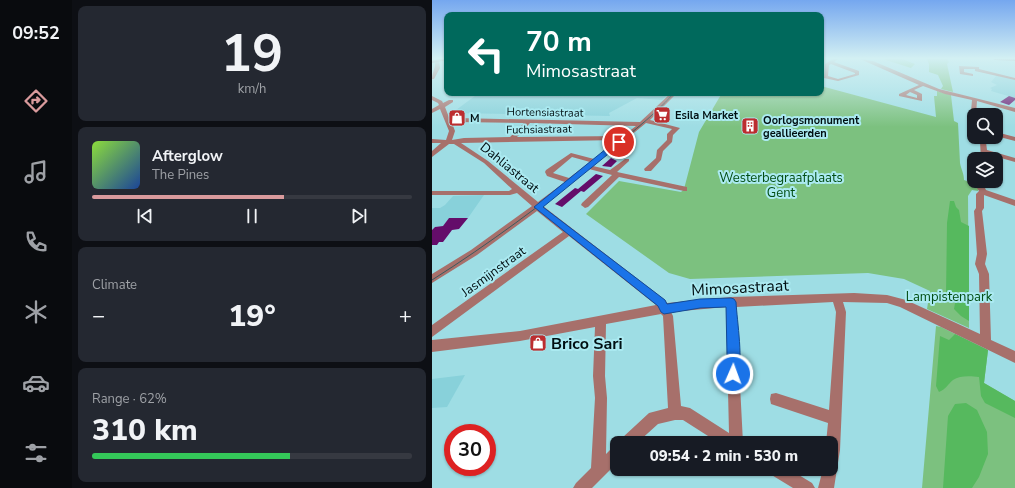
<!DOCTYPE html>
<html lang="en">
<head>
<meta charset="utf-8">
<style>
	body { margin:0; font-family:"Nunito Sans",sans-serif; background:#242831; color:#f1f3f6; height:100vh; display:flex; flex-direction:column; font-size:15px; white-space:nowrap }
	* { box-sizing:border-box; margin:0 }
	p { font-size:13px; color:#9ea1a6 }
	.icon { flex:none; width:22px; height:22px; fill:none; stroke:currentColor; stroke-width:2; stroke-linecap:round; stroke-linejoin:round }
	.map { position:relative; flex:1; overflow:hidden }
	.drawer { display:flex; flex-direction:column; gap:6px; padding:6px; background:#0d0f14; width:360px }
	.drawer>* { flex:none }
	.hud { position:absolute; left:12px; top:12px; width:380px; height:84px; border-radius:8px; box-shadow:0 1px 3px #0004; background:#00695c; color:#fff; overflow:hidden }
	.buttons { position:absolute; left:535px; top:108px; display:grid; gap:8px }
	.buttons a { display:grid; place-items:center; width:36px; height:36px; border-radius:8px; background:#171b24; box-shadow:0 1px 3px #0004; font-size:20px }
	.speed { position:absolute; left:12px; top:424px; display:flex; gap:8px; font-size:20px; font-weight:700; text-align:center }
	.speed>* { display:grid; place-content:center; width:52px; height:52px; border-radius:50%; background:#171b24; box-shadow:0 1px 3px #0004; line-height:1 }
	.speed .limit { border:6px solid #d22; background:#fff; color:#111 }
	.pin { position:absolute; display:grid; place-items:center; width:34px; height:34px; color:#fff; margin:-17px; border:2px solid #fff; border-radius:50%; box-shadow:0 1px 4px #0007 }
	.me { position:absolute; width:44px; margin:-22px; rotate:2deg; stroke-linejoin:round; filter:drop-shadow(0 0 3px #0008) }
	.turn { display:flex; align-items:center; gap:14px; height:84px; padding:0 16px; font-size:18px }
	.turn .icon { width:52px; height:52px; stroke-width:2.5 }
	.turn b { display:block; font-size:28px; line-height:34px }
	.big { font-size:30px; font-weight:800; line-height:1.1 }
	.drawer .widget { flex:1; display:flex; flex-direction:column; justify-content:center; gap:6px; min-width:0; padding:0 14px; border-radius:8px; background:#242831 }
	.drawer .dial { align-items:center; gap:0 }
	.dial b { font-size:52px; line-height:1 }
	.song { display:flex; align-items:center; gap:12px }
	.cover { width:48px; height:48px; border-radius:6px; background:linear-gradient(135deg,hsl(90 70% 55%),hsl(220 70% 35%)) }
	.played { height:4px; border-radius:2px; background:linear-gradient(90deg,#d99a9c 60%,#363941 60%) }
	.keys { display:flex; justify-content:space-around; direction:ltr }
	.heat { display:flex; justify-content:space-between; align-items:center; font-size:22px; direction:ltr }
	.charge { height:6px; border-radius:3px; background:linear-gradient(90deg,#34c759 62%,#363941 0) }
	.trip { position:absolute; left:178px; top:436px; width:228px; height:40px; border-radius:8px; background:#171b24; box-shadow:0 1px 3px #0004; font-weight:800; line-height:40px; text-align:center }
	main { display:flex; flex:1; min-height:0 }
	.tab-bar { display:flex; flex-direction:column; width:72px; justify-content:space-around; align-items:center; background:#090b0e; color:#9ea1a6 }
	.tab-bar .icon { width:28px; height:28px }
	.tab-bar .active { color:#d99a9c }
	.tab-bar b { font-size:18px; color:#f1f3f6 }
	.map>svg:first-child { display:block }
	.built { fill:#88d1da }
	.green { fill:#7cc17f }
	.forest { fill:#56b95e }
	.building { fill:#640d6a }
	.lines { fill:none; stroke-linecap:round; stroke-linejoin:round }
	.minor { fill:#a7706b; fill-rule:evenodd }
	.major { fill:#781417; fill-rule:evenodd }
	.tram { stroke:#3a5a5f; stroke-width:1 }
	.route { fill:#1a73e8; stroke:#114b97 }
	.labels { text-anchor:middle; stroke-width:4; stroke-linejoin:round; paint-order:stroke }
	.far-street-label { font-size:11px; fill:#000f12; stroke:#abeaf1 }
	.far-poi-label { font-size:11px; font-weight:bold; fill:#000f12; stroke:#abeaf1; text-anchor:start }
	.street-label { font-size:13px; fill:#000f12; stroke:#abeaf1 }
	.park-label { font-size:13px; fill:#024d12; stroke:#abeaf1 }
	.near-street-label { font-size:16px; fill:#000f12; stroke:#abeaf1 }
	.near-poi-label { font-size:16px; font-weight:bold; fill:#000f12; stroke:#abeaf1; text-anchor:start }
</style>
</head>
<body>
<main>
<nav class="tab-bar">
<b>09:52</b>
<svg class="icon active" aria-label="directions" viewBox="0 0 24 24"><path d="M12 3l9 9-9 9-9-9zM9 14v-3h6M13 9l2 2-2 2"/></svg>
<svg class="icon" aria-label="music" viewBox="0 0 24 24"><path d="M9 18V5l10-2v13"/><circle cx="6" cy="18" r="3"/><circle cx="16" cy="16" r="3"/></svg>
<svg class="icon" aria-label="phone" viewBox="0 0 24 24"><path d="M5 4h4l2 5-3 2q2 4 5 5l2-3 5 2v4C11 20 4 13 5 4z"/></svg>
<svg class="icon" aria-label="climate" viewBox="0 0 24 24"><path d="M12 3v18M4 7l16 10M4 17L20 7"/></svg>
<svg class="icon" aria-label="car" viewBox="0 0 24 24"><path d="M5 17H2v-5l4-1 3-4h7l3 4 3 1v5h-3M9 17h6M6 11h13"/><circle cx="7" cy="17" r="2"/><circle cx="17" cy="17" r="2"/></svg>
<svg class="icon" aria-label="filters" viewBox="0 0 24 24"><path d="M4 7h16M4 17h16"/><circle cx="9" cy="7" r="2"/><circle cx="15" cy="17" r="2"/></svg>
</nav>
<section class="drawer">
<div class="widget dial"><b>19</b><p>km/h</p></div>
<div class="widget">
<div class="song"><i class="cover"></i><div><b>Afterglow</b><p>The Pines</p></div></div>
<div class="played"></div>
<div class="keys"><svg class="icon" aria-label="previous" viewBox="0 0 24 24"><path d="M18 5L8 12l10 7zM5 5v14"/></svg><svg class="icon" aria-label="pause" viewBox="0 0 24 24"><path d="M8 5v14M16 5v14"/></svg><svg class="icon" aria-label="next" viewBox="0 0 24 24"><path d="M6 5l10 7-10 7zM19 5v14"/></svg></div>
</div>
<div class="widget"><p>Climate</p>
<div class="heat"><a>−</a><b class="big">19°</b><a>+</a></div>
</div>
<div class="widget"><p>Range · 62%</p><b class="big">310 km</b><div class="charge"></div></div>
</section>
<div class="map">
<svg width="583" height="488" viewBox="0 0 583 488">
	<rect width="100%" height="100%" fill="#9edde4"/>
	<path class="built" d="M565 75 583 80V98L559 91 560 89 558 88 565 85 559 82Z
		M47 93H237L230 100 205 98 177 113 178 116 20 113Z
		M52 195 36 218H17L11 226 3 227 0 230V208H8L13 205 21 196Z
		M33 375 15 407 0 408V379Z"/>
	<path class="green" d="M451 59H470L483 64 479 68Z
		M495 59H515L517 62 515 64 521 92 509 89 511 86 506 75 497 72V64Z
		M389 86 504 117 502 96H505V91L519 95 522 121 526 123 528 163C529 169 532 173 532 180L546 185V191L540 190 536 196 537 328 495 309 498 291 472 279 436 273 258 279 237 273 154 214 187 181 249 192 252 189 267 132 290 93H389Z
		M504 326 509 327 556 350 552 383 583 401V488H490Z"/>
	<path class="forest" d="M518 201H522L524 207 527 210 529 222 537 226V321L529 316 522 309 523 303 516 299 514 296 515 223Z
		M523 334 556 350 552 383 583 401V418L553 403 549 396 547 377C539 376 528 375 521 380 516 384 514 389 507 392L504 386 508 336 517 340Z
		M534 403 545 410 555 432 556 454 547 477 540 488H511L516 416 523 404Z"/>
	<path class="building" d="M577 96 583 98V100L577 105 568 102Z
		M179 158 185 161 179 167 170 166Z
		M164 174 171 176 152 192 149 191 130 207 123 204 143 188 146 189Z
		M17 218H36L27 229 20 230 11 242H7L5 245H0V230L3 227 11 226Z"/>
	<g class="lines">
		<path class="minor" d="M401 59H406L402 62 427 71V75L406 81 392 78 393 64ZM399 64 423 73V74L406 79 396 76 397 65Z
			M428 59 441 61 507 89 583 108V112L545 101 544 115H542V123H538L540 100 513 94 491 86 482 90 490 94V101L467 96V94L487 85ZM478 92 485 95V98L474 95Z
			M5 60 7 61 8 68 2 79H0C0 72 4 68 3 61Z
			M527 66 547 67V69L583 78V80L543 71V69H532V72L541 74V76L528 74Z
			M239 93H245L218 120 248 128 241 135 240 142 231 151 229 160 219 171H213L212 169 224 158 225 150 235 140V134L240 129 214 123 161 166 178 170 193 159H197V161L185 172 255 187V191H252L187 177 156 207 153 208 149 205 150 203 180 175 157 169 111 206 233 300 235 303 299 297 422 293 455 295 474 300 548 334 547 274 543 264 545 254 542 211 544 208V194L547 191 545 188 547 181H555L553 188 554 190 583 200V206L552 195V208L550 211 555 254 553 264 557 274 559 340 583 351V363L468 307 455 303 411 302 414 312 408 450 402 488H386L391 469H399V443H394L396 423 339 404 338 399 339 394 344 393 397 410 404 312 401 302 304 307 311 443H287L251 420H243L226 424 205 443H188L190 438 217 413 236 408 231 316 229 314 174 324 173 376 175 398 174 454 180 448 185 446V463L160 488H141L144 483 159 468 163 398 161 376 163 327 88 341 0 352V340L88 331 224 305 137 236 0 337V325L131 232 105 211 45 255 0 283V274L39 250 100 206 85 193 78 195H0V191H77L80 189 52 163 22 144H17L0 157V151L9 143H0V139L14 140 17 131 8 109 0 113V109L7 105 6 103 0 100V96L10 101 11 103 17 100H21V102L13 107 18 120 26 118 208 122ZM26 122 92 123 78 137 32 138 20 140 23 131 20 123ZM98 123 204 126 191 136 85 137ZM186 140 162 159 139 153 114 170 113 172 115 176 133 182 106 202 56 161 29 143ZM140 157 158 162 137 178 121 173ZM294 307 297 433 258 408 249 406 241 316 239 312Z
			M564 132 583 137V141L564 136Z
			M550 137H556L554 142 555 150 583 158V162L555 154V159H549L548 142Z
			M336 469H357L380 483 383 488H361L338 474Z"/>
		<path class="major" d="M7 59H15V60L0 63V61Z
			M561 59H583V61L563 60Z"/>
		<path class="tram" d="M0 280C57 244 112 203 164 161 191 139 219 119 242 93"/>
	</g>
	<linearGradient id="sky" x2="0" y2="1"><stop stop-color="#75a7ef"/><stop offset="0.46" stop-color="#d3f0f3"/><stop offset="1" stop-color="#d3f0f3" stop-opacity="0"/></linearGradient>
	<rect width="583" height="127" fill="url(#sky)"/>
	<path class="route" d="M185 140 191 142 111 207 233 300 235 304 268 299 299 298 302 299 304 302C305 321 312 363 305 379L301 381 296 379 294 374 295 355 294 307 268 308 232 314 229 312 226 306 102 207Z"/>
	<defs>
		<g id="supermarket-square" transform="scale(0.9)"><rect x="-9" y="-9" width="18" height="18" rx="4" fill="#bc2d2f" stroke="#abeaf1"/><path d="M-6-5.5h2.5l.6 2H6L4.5 2H-2.5L-4.4-4H-6ZM-1.5 3.2a1.3 1.3 0 1 0 .1 0ZM3 3.2a1.3 1.3 0 1 0 .1 0Z" fill="#fff"/></g>
		<g id="shop-square" transform="scale(0.9)"><rect x="-9" y="-9" width="18" height="18" rx="4" fill="#bc2d2f" stroke="#abeaf1"/><path d="M-5-2.5h2.3a2.7 3.5 0 0 1 5.4 0H5L5.5 6h-11ZM-1.5-2.5h3a1.5 2.3 0 0 0-3 0Z" fill="#fff"/></g>
		<g id="building-square" transform="scale(0.9)"><rect x="-9" y="-9" width="18" height="18" rx="4" fill="#bc2d2f" stroke="#abeaf1"/><path d="M-4-6H4V6H1V3H-1V6H-4ZM-2.5-4.3h1.7v1.8h-1.7ZM.8-4.3h1.7v1.8H.8ZM-2.5-1h1.7V.8h-1.7ZM.8-1h1.7V.8H.8Z" fill="#fff"/></g>
	</defs>
	<g fill-rule="evenodd">
		<use href="#supermarket-square" x="230" y="115"/>
		<use href="#shop-square" x="25" y="118"/>
		<use href="#building-square" x="318" y="126"/>
		<use href="#shop-square" x="106" y="343"/>
	</g>
	<g class="labels">
		<g class="far-street-label">
			<text transform="translate(113 112) rotate(1)" y="4">Hortensiastraat</text>
			<text transform="translate(107 129) rotate(-1)" y="4">Fuchsiastraat</text>
		</g>
		<g class="far-poi-label">
			<text x="243" y="119">Esila Market</text>
			<text x="38" y="122">M</text>
			<text x="331" y="124">Oorlogsmonument<tspan x="331" dy="13">geallieerden</tspan></text>
		</g>
		<g class="street-label">
			<text transform="translate(78 167) rotate(39)" y="5">Dahliastraat</text>
			<text transform="translate(61 271) rotate(-36)" y="5">Jasmijnstraat</text>
		</g>
		<g class="park-label">
			<text x="349" y="182">Westerbegraafplaats<tspan x="349" dy="15">Gent</tspan></text>
			<text x="517" y="301">Lampistenpark</text>
		</g>
		<g class="near-street-label">
			<text transform="translate(308 287) rotate(-3)" y="6">Mimosastraat</text>
		</g>
		<g class="near-poi-label">
			<text x="119" y="349">Brico Sari</text>
		</g>
	</g>
</svg>
<div class="buttons">
<a><svg class="icon" aria-label="search" viewBox="0 0 24 24"><circle cx="10" cy="10" r="6"/><path d="M15 15l6 6"/></svg></a>
<a><svg class="icon" aria-label="layers" viewBox="0 0 24 24"><path d="M12 4l9 5-9 5-9-5zM3 14l9 5 9-5"/></svg></a>
</div>
<div class="speed"><div class="limit">30</div></div>
<div class="pin" style="left:187px;top:142px;background:#d93025"><svg class="icon" aria-label="arrive" viewBox="0 0 24 24"><path d="M6 21V4h12l-3 4 3 4H6"/></svg></div>
<svg class="me" style="left:301px;top:374px" viewBox="-20 -20 40 40"><circle r="17" fill="#1a73e8" stroke="#fff" stroke-width="3"/><path d="M0-11L8 9 0 5-8 9z" fill="#fff"/></svg>
<div class="trip">09:54 · 2 min · 530 m</div>
<div class="hud">
<div class="turn"><svg class="icon" aria-label="left" viewBox="0 0 24 24"><path d="M17 20v-9H6M10 6l-5 5 5 5"/></svg><div><b>70 m</b>Mimosastraat</div></div>
</div>
</div>
</main>
</body>
</html>
